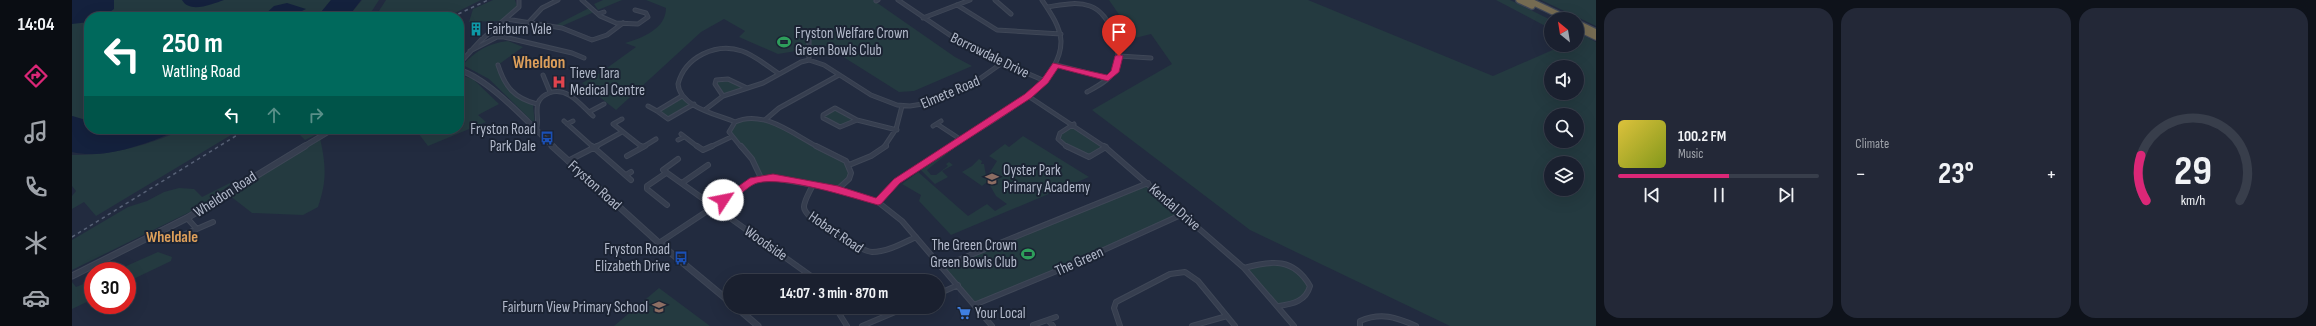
<!DOCTYPE html>
<html lang="en">
<head>
<meta charset="utf-8">
<style>
	body { margin:0; font-family:"Sofia Sans Condensed",sans-serif; background:#232837; color:#f1f3f6; height:100vh; display:flex; flex-direction:column; font-size:15px; white-space:nowrap }
	* { box-sizing:border-box; margin:0 }
	p { font-size:13px; color:#9fa3aa }
	.icon { flex:none; width:22px; height:22px; fill:none; stroke:currentColor; stroke-width:2; stroke-linecap:round; stroke-linejoin:round }
	.map { position:relative; flex:1; overflow:hidden }
	.sheet { display:flex; flex-direction:column; gap:8px; padding:8px; background:#0e121a; width:720px }
	.sheet>* { flex:none }
	.guide { position:absolute; left:12px; top:12px; width:380px; height:122px; border-radius:16px; box-shadow:0 4px 16px #0002,0 0 0 1px #383e4b; background:#00695c; color:#fff; overflow:hidden }
	.needle { width:26px; rotate:330deg }
	.buttons { position:absolute; left:1472px; top:12px; display:grid; gap:8px }
	.buttons a { display:grid; place-items:center; width:40px; height:40px; border-radius:50%; background:#1a202f; box-shadow:0 4px 16px #0002,0 0 0 1px #383e4b; font-size:20px }
	.speed { position:absolute; left:12px; top:262px; display:flex; gap:8px; font-size:20px; font-weight:700; text-align:center }
	.speed>* { display:grid; place-content:center; width:52px; height:52px; border-radius:50%; background:#1a202f; box-shadow:0 4px 16px #0002,0 0 0 1px #383e4b; line-height:1 }
	.speed .limit { border:6px solid #d22; background:#fff; color:#111 }
	.pin { position:absolute; display:grid; place-items:center; width:34px; height:34px; color:#fff; margin:-41px -17px; border-radius:50% 50% 50% 0; rotate:-45deg; box-shadow:0 0 4px #0007 }
	.pin .icon { rotate:45deg }
	.me { position:absolute; width:44px; margin:-22px; rotate:56deg; stroke-linejoin:round; filter:drop-shadow(0 0 3px #0008) }
	.turn { display:flex; align-items:center; gap:14px; height:84px; padding:0 12px; font-size:18px }
	.turn .icon { width:52px; height:52px; stroke-width:2.5 }
	.turn b { display:block; font-size:28px; line-height:34px }
	.lanes { display:flex; align-items:center; height:38px; padding:0 12px; background:#0003; justify-content:center; gap:20px; direction:ltr }
	.lanes .off { opacity:.35 }
	.big { font-size:30px; font-weight:700; line-height:1.1 }
	.sheet .widget { flex:1; display:flex; flex-direction:column; justify-content:center; gap:6px; min-width:0; padding:0 14px; border-radius:16px; background:#232837 }
	.sheet .dial { align-items:center; gap:0 }
	.dial svg { height:104px; overflow:visible; fill:none; stroke:#383e4b; stroke-width:7; stroke-linecap:round; text-anchor:middle }
	.dial text { fill:#f1f3f6; stroke:none }
	.song { display:flex; align-items:center; gap:12px }
	.cover { width:48px; height:48px; border-radius:6px; background:linear-gradient(135deg,hsl(50 70% 55%),hsl(70 70% 35%)) }
	.played { height:4px; border-radius:2px; background:linear-gradient(90deg,#db2777 55%,#383e4b 55%) }
	.keys { display:flex; justify-content:space-around; direction:ltr }
	.heat { display:flex; justify-content:space-between; align-items:center; font-size:22px; direction:ltr }
	.sheet .tiles { flex:1; display:grid; gap:8px; grid-template-columns:repeat(3,1fr) }
	.trip { position:absolute; left:651px; top:274px; width:222px; height:40px; border-radius:20px; background:#1a202f; box-shadow:0 4px 16px #0002,0 0 0 1px #383e4b; font-weight:700; line-height:40px; text-align:center }
	main { display:flex; flex:1; min-height:0 }
	.dock { display:flex; flex-direction:column; width:72px; justify-content:space-around; align-items:center; background:#0a0d13; color:#9fa3aa }
	.dock .icon { width:28px; height:28px }
	.dock .selected { color:#db2777 }
	.dock b { font-size:18px; color:#f1f3f6 }
	.map>svg:first-child { display:block }
	.green { fill:#243a40; fill-rule:evenodd }
	.water { fill:#14213d }
	.lines { fill:none; stroke-linecap:round; stroke-linejoin:round }
	.minor-far1-casing { stroke:#3f4757; stroke-width:5 }
	.minor-casing { stroke:#3f4757; stroke-width:6 }
	.tertiary-far1-casing { stroke:#3f4757; stroke-width:6 }
	.tertiary-casing { stroke:#3f4757; stroke-width:7 }
	.motorway-casing { stroke:#3e4656; stroke-width:8 }
	.minor-far1 { stroke:#363e4f; stroke-width:3 }
	.minor { stroke:#363e4f; stroke-width:4 }
	.tertiary-far1 { stroke:#363e4f; stroke-width:4 }
	.tertiary { stroke:#363e4f; stroke-width:5 }
	.motorway { stroke:#756b52; stroke-width:5.5 }
	.rail { stroke:#576176; stroke-width:1.5; stroke-dasharray:3.5 3.5; stroke-linecap:butt }
	.route { fill:#db2777; stroke:#8e194d }
	.labels { text-anchor:middle; stroke-width:4; stroke-linejoin:round; paint-order:stroke }
	.poi-label { font-size:15px; fill:#b2b9ca; stroke:#1b2333; text-anchor:start }
	.street-label { font-size:15px; fill:#b2b9ca; stroke:#1b2333 }
	.neighbourhood-label { font-size:16px; font-weight:bold; fill:#dd9f5a; stroke:#1b2333 }
	.quarter-label { font-size:17px; font-weight:bold; fill:#dd9f5a; stroke:#1b2333 }
</style>
</head>
<body>
<main>
<nav class="dock">
<b>14:04</b>
<svg class="icon selected" aria-label="directions" viewBox="0 0 24 24"><path d="M12 3l9 9-9 9-9-9zM9 14v-3h6M13 9l2 2-2 2"/></svg>
<svg class="icon" aria-label="music" viewBox="0 0 24 24"><path d="M9 18V5l10-2v13"/><circle cx="6" cy="18" r="3"/><circle cx="16" cy="16" r="3"/></svg>
<svg class="icon" aria-label="phone" viewBox="0 0 24 24"><path d="M5 4h4l2 5-3 2q2 4 5 5l2-3 5 2v4C11 20 4 13 5 4z"/></svg>
<svg class="icon" aria-label="climate" viewBox="0 0 24 24"><path d="M12 3v18M4 7l16 10M4 17L20 7"/></svg>
<svg class="icon" aria-label="car" viewBox="0 0 24 24"><path d="M5 17H2v-5l4-1 3-4h7l3 4 3 1v5h-3M9 17h6M6 11h13"/><circle cx="7" cy="17" r="2"/><circle cx="17" cy="17" r="2"/></svg>
</nav>
<div class="map">
<svg width="1524" height="326" viewBox="0 0 1524 326">
	<rect width="100%" height="100%" fill="#222b3f"/>
	<path class="green" d="M0 0H259L245 17H17V121L0 116Z
		M290 0H307L296 17H276Z
		M314 0H409L375 17H303Z
		M421 0H443L445 6 429 21 397 22 401 9Z
		M531 0H550L526 10 522 4Z
		M574 0H801L883 57 900 66 842 91 827 92 754 46 706 54 667 37 673 31 652 19 629 32 544 110 510 83 528 73 564 47 553 43C570 38 594 29 594 8Z
		M1037 0H1236L1421 76 1492 45H1505V32L1524 42V326H1378L1178 230 1020 110 1100 64 1079 34 1063 38ZM1479 67H1505V93H1479ZM1479 115H1505V141H1479ZM1479 163H1505V189H1479Z
		M1424 0H1438L1479 20V29Z
		M1469 0H1524V26Z
		M519 7 522 12 490 26 484 25Z
		M436 41 451 47 426 65C434 90 439 93 461 105L463 124 417 79 391 65C403 51 417 43 436 41Z
		M387 75 401 79 427 104 406 115 414 122 356 146 343 129H387Z
		M649 78H654L675 88 651 96 643 84 644 80Z
		M610 96 622 104 596 119 585 111Z
		M763 108 785 120C767 130 768 129 751 118V115Z
		M674 118H685L693 120 769 157 777 165V179L766 189 689 178 686 169 657 132 663 122Z
		M1002 124 1034 147C1012 163 1006 153 986 139L988 133Z
		M113 129H169L24 216 12 202 0 209V196L4 191 0 186V155C40 156 76 145 113 129Z
		M222 129H255L233 140Z
		M951 136 1017 177 879 235 847 201 849 195 830 184 846 172 896 216 915 204 923 211 935 204 924 196 916 182V175L925 161 917 156 933 144 937 147Z
		M248 138C254 165 255 181 246 207L231 215 180 213 157 195Z
		M882 143 886 145 855 170 859 175H864L876 166 874 164 877 162 881 165 870 171 876 177 863 184 846 167Z
		M907 159 910 161 909 164H912L915 182 910 186 890 172 900 166Z
		M166 179 128 207 0 270V240L56 207 75 201 92 192 107 188 122 189 130 197Z
		M1076 183 1111 214 902 305 869 267Z
		M86 252 100 257 99 261 55 282V271H43Z
		M1192 261C1216 260 1223 270 1238 286L1230 300 1207 306 1172 268Z
		M21 280V299L0 309V282L4 287Z
		M587 288 638 326H542Z"/>
	<path class="water" d="M0 0H42V9L31 17H17V22L0 24Z
		M110 0H152C140 4 118 14 110 0Z
		M259 0H289L276 17H245Z
		M215 3 234 9 226 13 228 17H190L202 6Z
		M0 116 17 121V129H109C77 143 34 160 0 152Z"/>
	<g class="lines">
		<g class="minor-far1-casing">
			<path id="minor-far1" d="M510 0 528 16 544 23 566 24 576 17 574 13 563 10
				M826 0 897 48 973 81
				M923 0 939 14
				M804 1 806 0
				M885 5 925 30 989 34
				M975 7C989 5 1004 1 1018 6 1039 13 1053 53 1042 72 1036 81 1024 87 1015 92
				M526 14 532 12
				M851 18 898 0
				M435 19 490 28 520 40 535 35 551 23
				M457 22 470 8 486 0
				M737 40V60
				M398 51 425 37H432L500 53 512 58
				M1047 56 1079 58
				M387 64 408 41 447 7V0
				M426 65C433 87 442 98 465 104
				M984 65 1036 78
				M471 75 478 92
				M610 96 585 111 596 119 622 104
				M651 96 643 84 644 80 656 79 675 88
				M956 96 1033 147
				M576 106 585 111
				M763 108 785 120 768 127 751 118V115Z
				M634 109 651 96 691 83 729 62 737 60 752 65 799 95 825 105 838 106 863 102 906 80 930 63
				M517 112 532 104
				M550 119 541 124 570 147
				M693 120 707 108 767 75
				M785 120 825 130
				M492 121 521 147
				M663 122C644 114 608 107 606 84 613 57 644 42 670 51 684 56 695 66 707 74
				M495 124 501 121
				M865 124 888 139
				M861 126 869 121
				M464 131C468 122 463 112 466 103 468 98 472 95 477 93 495 86 509 105 521 116
				M609 134 626 147
				M606 140 612 137
				M523 147 550 132
				M571 147 584 139
				M638 147 659 137
				M669 147 657 132 663 122C691 109 721 134 746 147
				M812 147 824 129 830 106
				M878 147C912 125 990 87 989 41 988 26 978 12 970 0
				M995 147 986 139 988 133 1002 124"/>
		</g>
		<g class="minor-casing">
			<path id="minor" d="M520 146 559 180
				M569 146 571 147
				M625 146 631 150 640 146
				M669 146 680 159 689 178
				M744 146 774 161 779 173 777 179 766 189
				M994 146 1017 157 1034 147
				M1032 146 1172 268 1222 326
				M555 156 573 146
				M606 159 591 170 746 281
				M496 161 525 146
				M777 165 799 156 814 146
				M594 173 575 186V189L595 205
				M554 175 559 172
				M610 183 636 165
				M741 184C739 190 732 200 732 207 732 220 788 251 800 252 815 252 831 243 844 237
				M806 202 825 181 880 146
				M115 218 124 228
				M111 235 141 222
				M587 243 676 184 689 178H701L766 189 806 202 830 221 920 326
				M869 267 1076 183
				M1172 268C1200 260 1222 258 1238 286 1234 301 1221 304 1207 306
				M866 294 886 285
				M902 305 992 268 1111 214
				M763 307 775 326
				M976 320 981 326
				M961 325 984 317
				M790 326 835 307
				M1048 326 1042 308 1044 302 1098 274 1113 272 1126 281 1163 326
				M1120 326 1155 316
				M1288 326V321C1309 312 1324 317 1344 326"/>
		</g>
		<g class="tertiary-far1-casing">
			<path id="tertiary-far1" d="M387 70C418 79 457 124 482 147
				M231 147 261 129"/>
		</g>
		<g class="tertiary-casing">
			<path id="tertiary" d="M480 146 587 243 658 302
				M0 276 115 218 233 146
				M664 307 686 326"/>
		</g>
		<g class="motorway-casing">
			<path id="motorway" d="M1447 0 1460 6
				M1456 0 1496 19
				M1505 23 1524 32
				M1505 28 1524 37"/>
		</g>
		<use href="#minor-far1" class="minor-far1"/>
		<use href="#minor" class="minor"/>
		<use href="#tertiary-far1" class="tertiary-far1"/>
		<use href="#tertiary" class="tertiary"/>
		<use href="#motorway" class="motorway"/>
		<path class="rail" d="M380 17 416 0
			M0 237 175 129"/>
	</g>
	<path class="route" d="M1047 54 1051 56 1047 72 1036 81 986 68 976 83 959 98 828 183 809 204 806 205C777 197 713 176 685 183 674 186 660 206 648 203L647 200 678 178 701 174 766 186 804 198 822 179 953 94 970 79 981 63 1035 75 1039 71 1043 56Z"/>
	<defs>
		<g id="building-bare" transform="scale(1.08)"><path d="M-4-6H4V6H1V3H-1V6H-4ZM-2.5-4.3h1.7v1.8h-1.7ZM.8-4.3h1.7v1.8H.8ZM-2.5-1h1.7V.8h-1.7ZM.8-1h1.7V.8H.8Z" fill="#0f9aa8" stroke="#1b2333" stroke-width="2.5" paint-order="stroke"/></g>
		<g id="stadium-bare" transform="scale(1.08)"><path d="M0-5a6.5 5 0 1 0 0 10a6.5 5 0 1 0 0-10ZM-3.5-1.8h7v3.6h-7Z" fill="#2e9e5b" stroke="#1b2333" stroke-width="2.5" paint-order="stroke"/></g>
		<g id="hospital-bare" transform="scale(1.08)"><path d="M-5-5h3v3.5h4V-5h3V5h-3V1.5h-4V5h-3Z" fill="#e0444e" stroke="#1b2333" stroke-width="2.5" paint-order="stroke"/></g>
		<g id="bus-bare" transform="scale(1.08)"><path d="M-5-6H5V4H4V6H2V4H-2V6H-4V4H-5ZM-3.5-4V0h7V-4ZM-3.5 1.2v1.5H-2V1.2ZM2 1.2v1.5H3.5V1.2Z" fill="#1a4fb4" stroke="#1b2333" stroke-width="2.5" paint-order="stroke"/></g>
		<g id="school-bare" transform="scale(1.08)"><path d="M0-5L7-2L0 1L-7-2ZM-4 1L0 2.5L4 1V4Q0 6-4 4Z" fill="#8d6e63" stroke="#1b2333" stroke-width="2.5" paint-order="stroke"/></g>
		<g id="supermarket-bare" transform="scale(1.08)"><path d="M-6-5.5h2.5l.6 2H6L4.5 2H-2.5L-4.4-4H-6ZM-1.5 3.2a1.3 1.3 0 1 0 .1 0ZM3 3.2a1.3 1.3 0 1 0 .1 0Z" fill="#3f7fe0" stroke="#1b2333" stroke-width="2.5" paint-order="stroke"/></g>
	</defs>
	<g fill-rule="evenodd">
		<use href="#building-bare" x="404" y="29"/>
		<use href="#stadium-bare" x="712" y="42"/>
		<use href="#hospital-bare" x="487" y="82"/>
		<use href="#bus-bare" x="475" y="138"/>
		<use href="#school-bare" x="920" y="179"/>
		<use href="#stadium-bare" x="956" y="254"/>
		<use href="#bus-bare" x="609" y="258"/>
		<use href="#school-bare" x="587" y="307"/>
		<use href="#supermarket-bare" x="892" y="313"/>
	</g>
	<g class="labels">
		<g class="poi-label">
			<text x="415" y="34">Fairburn Vale</text>
			<text x="723" y="38">Fryston Welfare Crown<tspan x="723" dy="17">Green Bowls Club</tspan></text>
			<text x="498" y="78">Tieve Tara<tspan x="498" dy="17">Medical Centre</tspan></text>
			<text x="464" y="134" text-anchor="end">Fryston Road<tspan x="464" dy="17">Park Dale</tspan></text>
			<text x="931" y="175">Oyster Park<tspan x="931" dy="17">Primary Academy</tspan></text>
			<text x="945" y="250" text-anchor="end">The Green Crown<tspan x="945" dy="17">Green Bowls Club</tspan></text>
			<text x="598" y="254" text-anchor="end">Fryston Road<tspan x="598" dy="17">Elizabeth Drive</tspan></text>
			<text x="576" y="312" text-anchor="end">Fairburn View Primary School</text>
			<text x="903" y="318">Your Local</text>
		</g>
		<g class="street-label">
			<text transform="translate(918 55) rotate(26)" y="5">Borrowdale Drive</text>
			<text transform="translate(878 92) rotate(-23)" y="5">Elmete Road</text>
			<text transform="translate(523 185) rotate(42)" y="5">Fryston Road</text>
			<text transform="translate(153 194) rotate(-33)" y="5">Wheldon Road</text>
			<text transform="translate(1103 207) rotate(41)" y="5">Kendal Drive</text>
			<text transform="translate(764 232) rotate(34)" y="5">Hobart Road</text>
			<text transform="translate(694 243) rotate(35)" y="5">Woodside</text>
			<text transform="translate(1007 261) rotate(-24)" y="5">The Green</text>
		</g>
		<g class="neighbourhood-label">
			<text x="100" y="242">Wheldale</text>
		</g>
		<g class="quarter-label">
			<text x="467" y="68">Wheldon</text>
		</g>
	</g>
</svg>
<div class="buttons">
<a><svg class="needle" viewBox="-14 -14 28 28"><path d="M0-13l5 13h-10z" fill="#e53935"/><path d="M0 13l5-13h-10z" fill="#9fa3aa"/></svg></a>
<a><svg class="icon" aria-label="sound" viewBox="0 0 24 24"><path d="M4 9h4l5-4v14l-5-4H4zM17 9q2 3 0 6"/></svg></a>
<a><svg class="icon" aria-label="search" viewBox="0 0 24 24"><circle cx="10" cy="10" r="6"/><path d="M15 15l6 6"/></svg></a>
<a><svg class="icon" aria-label="layers" viewBox="0 0 24 24"><path d="M12 4l9 5-9 5-9-5zM3 14l9 5 9-5"/></svg></a>
</div>
<div class="speed"><div class="limit">30</div></div>
<div class="pin" style="left:1047px;top:56px;background:#d93025"><svg class="icon" aria-label="arrive" viewBox="0 0 24 24"><path d="M6 21V4h12l-3 4 3 4H6"/></svg></div>
<svg class="me" style="left:651px;top:200px" viewBox="-20 -20 40 40"><circle r="19" fill="#fff"/><path d="M0-13L10 11 0 6-10 11z" fill="#db2777"/></svg>
<div class="trip">14:07 · 3 min · 870 m</div>
<div class="guide">
<div class="turn"><svg class="icon" aria-label="left" viewBox="0 0 24 24"><path d="M17 20v-9H6M10 6l-5 5 5 5"/></svg><div><b>250 m</b>Watling Road</div></div>
<div class="lanes"><svg class="icon" aria-label="left" viewBox="0 0 24 24"><path d="M17 20v-9H6M10 6l-5 5 5 5"/></svg><svg class="icon off" aria-label="ahead" viewBox="0 0 24 24"><path d="M12 20V5M6 11l6-6 6 6"/></svg><svg class="icon off" aria-label="right" viewBox="0 0 24 24"><path d="M7 20v-9h11M14 6l5 5-5 5"/></svg></div>
</div>
</div>
<section class="sheet">
<div class="tiles">
<div class="widget">
<div class="song"><i class="cover"></i><div><b>100.2 FM</b><p>Music</p></div></div>
<div class="played"></div>
<div class="keys"><svg class="icon" aria-label="previous" viewBox="0 0 24 24"><path d="M18 5L8 12l10 7zM5 5v14"/></svg><svg class="icon" aria-label="pause" viewBox="0 0 24 24"><path d="M8 5v14M16 5v14"/></svg><svg class="icon" aria-label="next" viewBox="0 0 24 24"><path d="M6 5l10 7-10 7zM19 5v14"/></svg></div>
</div>
<div class="widget"><p>Climate</p>
<div class="heat"><a>−</a><b class="big">23°</b><a>+</a></div>
</div>
<div class="widget dial"><svg viewBox="0 0 100 80">
<path d="M14 69A42 42 0 1 1 86 69"/>
<path d="M14 69A42 42 0 0 1 10 34" stroke="#db2777"/>
<text x="50" y="56" font-size="32" font-weight="700">29</text>
<text x="50" y="72" font-size="11">km/h</text>
</svg></div>
</div>
</section>
</main>
</body>
</html>
